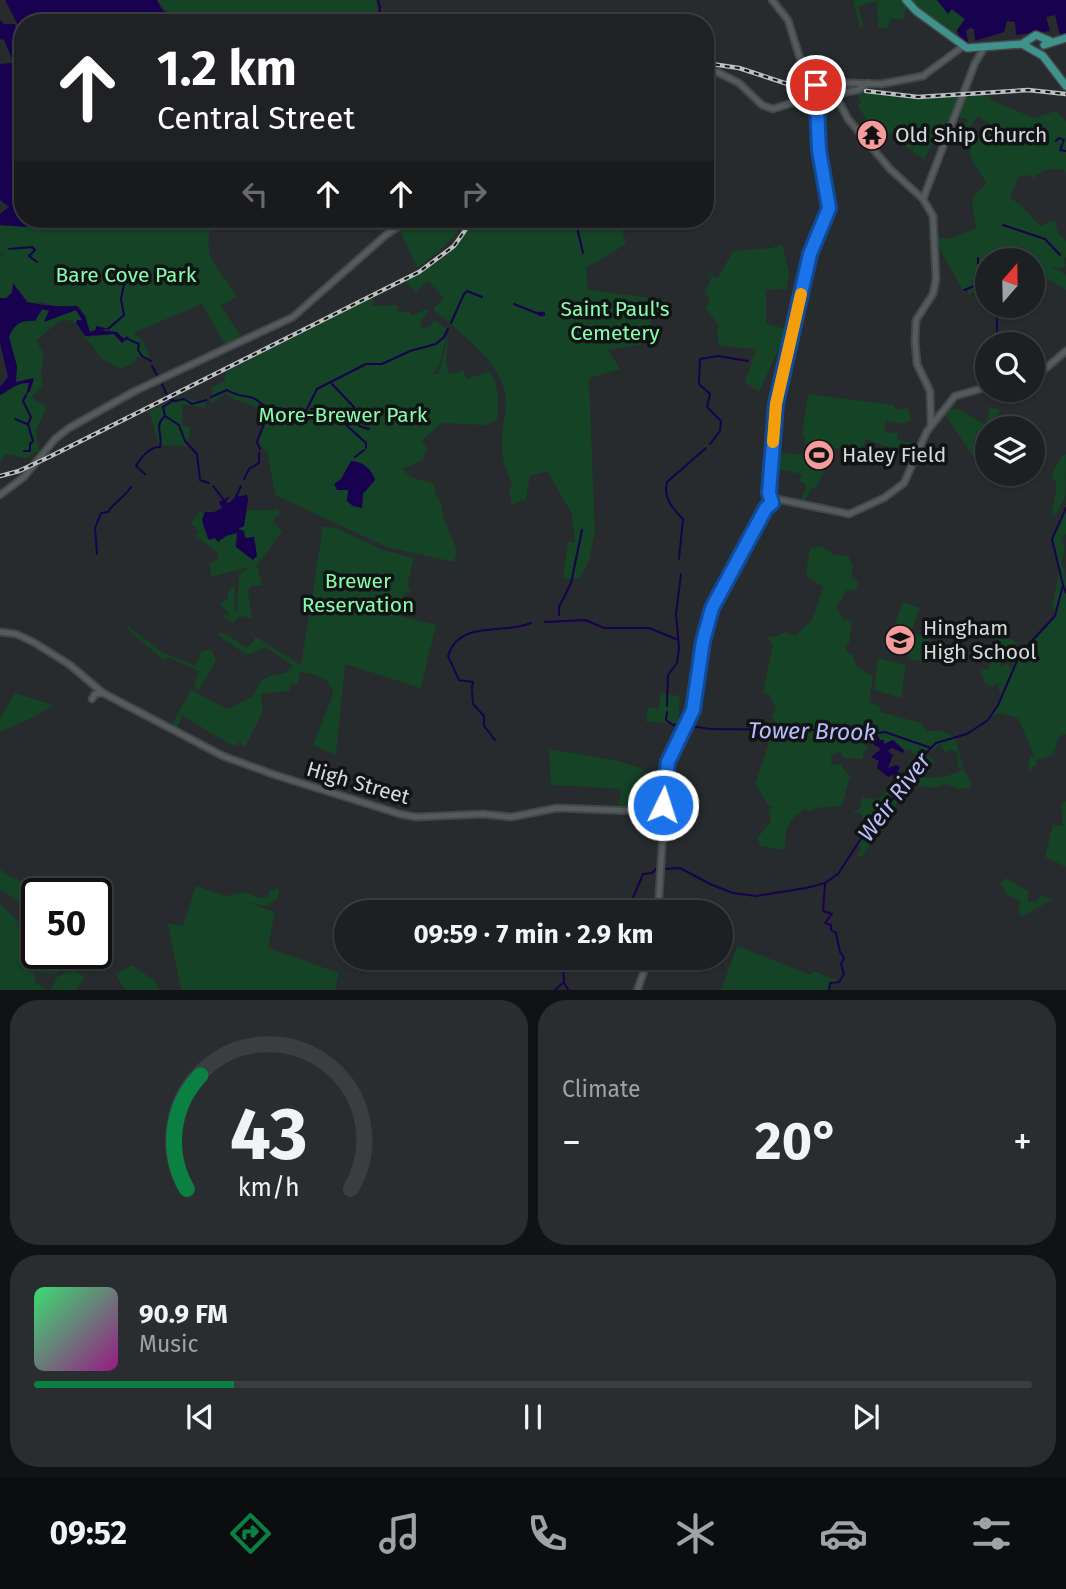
<!DOCTYPE html>
<html lang="en">
<head>
<meta charset="utf-8">
<style>
	body { margin:0; font-family:"Fira Sans",sans-serif; background:#2a2d2f; color:#f1f3f6; height:100vh; display:flex; flex-direction:column; font-size:26px; white-space:nowrap }
	* { box-sizing:border-box; margin:0 }
	p { font-size:23px; color:#a0a3a5 }
	.icon { flex:none; width:38px; height:38px; fill:none; stroke:currentColor; stroke-width:2; stroke-linecap:round; stroke-linejoin:round }
	.map { position:relative; height:990px; overflow:hidden }
	.sheet { display:flex; flex-direction:column; gap:10px; padding:10px; background:#101213; flex:1 }
	.sheet>* { flex:none }
	.guide { position:absolute; left:14px; top:14px; width:700px; height:214px; border-radius:28px; box-shadow:0 2px 5px #0004,0 0 0 2px #3b3e40; background:#202124; color:#fff; overflow:hidden }
	.needle { width:46px; rotate:20deg }
	.controls { position:absolute; left:975px; top:248px; display:grid; gap:14px }
	.controls a { display:grid; place-items:center; width:70px; height:70px; border-radius:50%; background:#1d2022; box-shadow:0 2px 5px #0004,0 0 0 2px #3b3e40; font-size:35px }
	.speed { position:absolute; left:21px; top:878px; display:flex; gap:14px; font-size:35px; font-weight:700; text-align:center }
	.speed>* { display:grid; place-content:center; width:91px; height:91px; border-radius:50%; background:#1d2022; box-shadow:0 2px 5px #0004,0 0 0 2px #3b3e40; line-height:1 }
	.speed .limit { border:4px solid #111; border-radius:10px; background:#fff; color:#111 }
	.pin { position:absolute; display:grid; place-items:center; width:60px; height:60px; color:#fff; margin:-30px; border:4px solid #fff; border-radius:50%; box-shadow:0 2px 7px #0007 }
	.me { position:absolute; width:77px; margin:-38px; rotate:4deg; stroke-linejoin:round; filter:drop-shadow(0 0 5px #0008) }
	.turn { display:flex; align-items:center; gap:24px; height:147px; padding:0 28px; font-size:32px }
	.turn .icon { width:91px; height:91px; stroke-width:2.5 }
	.turn b { display:block; font-size:49px; line-height:60px }
	.lanes { display:flex; align-items:center; height:66px; padding:0 28px; background:#0003; justify-content:center; gap:35px; direction:ltr }
	.lanes .off { opacity:.35 }
	.big { font-size:52px; font-weight:700; line-height:1.1 }
	.sheet .widget { flex:1; display:flex; flex-direction:column; justify-content:center; gap:10px; min-width:0; padding:0 24px; border-radius:28px; background:#2a2d2f }
	.sheet .dial { align-items:center; gap:0 }
	.dial svg { height:182px; overflow:visible; fill:none; stroke:#3b3e40; stroke-width:7; stroke-linecap:round; text-anchor:middle }
	.dial text { fill:#f1f3f6; stroke:none }
	.song { display:flex; align-items:center; gap:21px }
	.cover { width:84px; height:84px; border-radius:10px; background:linear-gradient(135deg,hsl(140 70% 55%),hsl(310 70% 35%)) }
	.played { height:7px; border-radius:4px; background:linear-gradient(90deg,#0b8043 20%,#3b3e40 20%) }
	.keys { display:flex; justify-content:space-around; direction:ltr }
	.heat { display:flex; justify-content:space-between; align-items:center; font-size:38px; direction:ltr }
	.sheet .tiles { flex:1; display:grid; gap:10px; grid-template-columns:1fr 1fr }
	.widget:last-child { grid-column:span 2 }
	.trip { position:absolute; left:334px; top:900px; width:399px; height:70px; border-radius:35px; background:#1d2022; box-shadow:0 2px 5px #0004,0 0 0 2px #3b3e40; font-weight:700; line-height:70px; text-align:center }
	.tabs { display:flex; height:112px; justify-content:space-around; align-items:center; background:#0c0d0e; color:#a0a3a5 }
	.tabs .icon { width:49px; height:49px }
	.tabs .on { color:#0b8043 }
	.tabs b { font-size:32px; color:#f1f3f6 }
	.map>svg:first-child { display:block }
	.green { fill:#144326 }
	.water { fill:#18014f }
	.lines { fill:none; stroke-linecap:round; stroke-linejoin:round }
	.stream { stroke:#18014f; stroke-width:2 }
	.river { stroke:#18014f; stroke-width:4.5 }
	.secondary-casing { stroke:#444748; stroke-width:9 }
	.primary-casing { stroke:#444748; stroke-width:10 }
	.secondary { stroke:#555a5c; stroke-width:5 }
	.primary { stroke:#3e948d; stroke-width:7 }
	.rail-casing { stroke:#bdc0c1; stroke-width:4.5 }
	.rail { stroke:#111314; stroke-width:2; stroke-dasharray:5; stroke-linecap:butt }
	.route-casing { stroke:#114b97; stroke-width:18 }
	.route { stroke:#1a73e8; stroke-width:12 }
	.slow { stroke:#f59e0b; stroke-width:12 }
	.labels { text-anchor:middle; stroke-width:7; stroke-linejoin:round; paint-order:stroke }
	.poi-label { font-size:21px; fill:#d7dadb; stroke:#111314; text-anchor:start }
	.park-label { font-size:21px; fill:#86fdac; stroke:#111314 }
	.street-label { font-size:21px; fill:#d7dadb; stroke:#111314 }
	.water-label { font-size:23px; font-style:italic; fill:#babcff; stroke:#111314 }
</style>
</head>
<body>
<div class="map">
<svg width="1066" height="991" viewBox="0 0 1066 991">
	<rect width="100%" height="100%" fill="#272b2d"/>
	<path class="green" d="M157 0H376L381 23H176Z
		M853 0H901L906 7 903 20 891 18 888 28 878 27 877 1 858 6 863 27H860Z
		M909 0H937L965 20 953 36Z
		M861 91 910 99 961 96 948 131 939 129 924 160 886 131 878 137 857 105 861 103 857 92Z
		M967 95 988 96 991 100 1034 118 1056 111 1066 121V176L1065 171C1055 166 1040 170 1033 179L1029 175 1018 177 1010 198 1022 206 1040 226 1055 220 1058 233 1066 241V257L1063 260 1066 265 1061 269 1051 266 1066 275V290L1046 278C1048 290 1042 295 1033 301L1032 261H987V301L972 292 969 295 967 289 964 293 938 245 937 238H952L976 228 972 203 974 196 986 183 978 169 975 168 966 143 963 141 980 138 994 127 978 116 970 127 961 129 960 126 969 121 957 116Z
		M33 219H214C199 255 217 267 237 296L221 306 243 340 227 348 202 304 133 333 143 341 150 358 136 357 135 362 121 369 102 359 73 321 61 320 36 340 44 355 41 373 43 385 32 397 37 402 44 404 46 409 36 430 39 451 26 458 6 454 0 462V395C10 390 16 383 29 383L28 391 31 389 33 379 16 382V366L9 337C14 325 20 319 33 321L44 309 49 311 44 321C49 321 69 313 73 310L78 312 82 320H79V326L87 337 113 334 119 340H131L127 336 124 339 118 333 100 331 107 329 99 326 90 332 80 307 74 305 64 309 41 302 29 303 14 285V291L6 298H0V256L6 252 0 254V225L27 227 33 223Z
		M413 219H455L459 230 440 251 417 268 399 228Z
		M476 219H619L626 244 586 268 588 290 667 300 668 314 650 316 656 342 608 350 620 369 589 378 595 532 589 560 580 578 563 579 568 542H575L572 514 547 471 530 476 526 499 512 505 509 490 512 483C496 452 503 436 506 405 510 367 458 332 433 309L444 298 428 281 416 292 405 282 447 255Z
		M782 244 789 273 787 289 766 290V324L791 330 790 333H786L759 392 745 382 756 349 719 346 717 332 719 326 705 308 710 299 705 292 712 277 701 270 718 278 733 251 771 248Z
		M373 297V306L397 305 398 312H410L412 316 426 309 429 312 422 319 420 328 430 327 434 320 448 330 439 366 432 374H439L449 331 446 358 448 372 454 374 463 370 467 379 490 371C499 387 499 402 497 420L485 425 442 423 422 440 427 449 423 460 402 469 411 477 434 484 435 494 440 500 444 520 457 550 454 562 387 547 275 495 268 453 261 446 259 449 257 447C257 438 263 433 263 424 263 399 242 409 226 393L211 404 212 387 224 381 226 372Z
		M808 394 894 405 895 410 908 408 911 420 903 424 886 421 884 432 898 433 897 439 918 445 917 449 900 442 897 450 865 439 863 450 857 449 855 454 835 448 816 488H811L804 504 800 503 807 485 799 481 802 474 773 468 774 453 802 454 807 444 804 443 805 435H802Z
		M180 397 197 401 205 398 206 408 183 404 182 425 191 427 187 446 159 445 149 411Z
		M990 407 1000 410 992 429H987V442L980 457 972 455 946 416 947 409H958L986 425Z
		M1063 454 1066 455 1065 498 1054 518 1052 512 1057 487 1052 474Z
		M1066 505V534L1061 539 1065 549 1061 562 1065 571 1066 585V734L1059 736 1053 755 1037 760 1036 767 1033 766 1030 774 1028 761 1031 756 1035 758 1018 718 1000 713 991 716 1002 692 999 691 998 683 992 687 985 683 980 672 982 669 988 670 990 662 995 659 1001 661 1000 667 1006 664 1012 668 1013 665 1003 659 998 651V640L970 626 949 623C971 612 991 631 1014 640L1017 648 1023 650 1054 617 1055 609 1052 607 1059 571 1051 538Z
		M277 508 281 516 277 515 273 521 282 532 257 565 262 586 252 585 248 591 252 618 240 616 233 623 223 617V613L230 617 231 615 219 604 227 600 229 589 233 588 234 576 235 611 237 612 239 575 249 567 211 577 210 564 218 559 219 554 196 536 199 531 191 523 200 511 204 514 203 527 207 539 237 533 235 545 251 559 256 549 254 537 245 538 244 532 238 529 244 524 247 510H276Z
		M323 527H333L384 550 414 558 407 586 412 592 405 593 399 616 436 625 421 688 345 664 336 755 313 745 333 694C330 676 316 675 300 672L298 684H292L289 691 261 694 263 711 245 747 239 742 236 746 229 744 182 715 178 727 172 724 190 692 188 688 227 709 252 697 261 681 269 676 285 673 293 666 266 647 247 655 216 634 222 632 247 648 255 639 251 634 301 665Z
		M821 546 835 555 848 556 853 566 851 576 858 582 857 589 845 591 843 599 836 606 843 619 852 621 849 643 845 646 847 651 853 655 856 666 873 677 869 702 879 706 881 712 921 723 927 731H941L955 737 963 767H958L957 752 950 749 945 753 940 744 927 754 933 759 934 763 922 762 914 776C928 779 948 779 963 769L971 780V788L958 789 947 784 934 788 913 785 899 799 894 810 871 831 869 837 870 845 862 857 857 855 861 850 858 842 865 821 860 813 852 812 860 808 862 797 878 800C895 782 904 788 910 759H917L910 749 904 750 894 741 884 744 877 735 869 733 863 742 868 749 863 753V759L844 758 840 750 831 757V765L842 764V767L850 776 842 806 815 808 809 812 805 809C786 821 786 828 785 850L761 846 757 838 771 821 769 810 774 807 769 806 755 784 776 722 771 717 776 709 769 694 763 693 773 644 766 637 778 636 785 632 795 636 812 620 823 587 808 577 806 572 810 548Z
		M903 602 920 608 909 637 892 631Z
		M128 626 162 652 195 666 201 652 211 649 216 660 199 690 194 687 199 671 168 657 166 660 160 657 126 628Z
		M913 634C935 636 936 645 935 664L908 659Z
		M878 658 906 665 901 698 874 690Z
		M15 693 53 705 34 717 0 732V718Z
		M661 693 680 696 678 723 646 722 648 707 658 709Z
		M549 749 619 761 643 769 641 783 661 787 659 796 643 793 640 810 618 808 621 789 551 785Z
		M1066 801V867L1045 857 1053 825 1063 826 1061 804Z
		M0 869C13 883 26 877 39 894H37L35 925 32 923V917L13 898 0 889Z
		M1006 878 1028 891V902H1035L1041 896 1053 899 1021 917 1018 910 1021 902 1006 894 1003 887 998 885Z
		M196 886 226 896 244 892 260 898 269 896V889L274 891 279 886 277 899 266 906 247 902 275 912 268 948 339 973 335 990H181L168 923 183 926Z
		M0 904 37 940V954H66L61 959 64 967 55 974 35 972V982L46 990H0Z
		M737 946 811 975 814 971 839 981 830 983 829 990H721Z
		M132 965 155 981 159 990H125L116 974Z
		M71 969 85 977 76 990H51L57 977Z"/>
	<path class="water" d="M5 0H157L162 10 174 16 176 23H23V219H33L32 224 26 227 0 225V214L9 207 0 200V64L14 63 4 40 0 39V20L4 24H15L16 33 19 27Z
		M937 0H1066V36L1060 35 1055 15 1046 17 1050 31 1016 35 1015 22 1007 21 1004 32 975 41 974 29 970 28 966 31 969 46 962 43 957 30 965 19 952 9 948 14Z
		M13 283 27 302C44 306 60 307 77 306L85 316 90 332 96 330V326L108 329 100 330 117 332 124 339 127 336 132 342 127 339 122 343 114 334 85 336 76 323 77 320H82L76 310 44 322 49 311 42 309 35 321C21 320 14 324 9 337L17 366 16 382 34 378 30 391 26 395 29 383C17 382 10 390 0 395V387L8 377 0 343V298H6L12 293Z
		M351 461C362 461 372 469 375 480L363 494 362 508 353 506 347 501 348 490H337L334 484 341 479Z
		M247 495 248 500 244 526 238 529 244 531 245 538 254 537 257 556 253 560 236 547 237 533 226 536 218 542 215 538 209 540 202 520 205 512H214L222 508 219 502 230 496 226 502 229 503 235 497Z
		M877 734 880 740H884V744L893 740 904 750 903 753 892 748 888 751 893 755 888 768 897 765 900 767 897 773 888 777 877 768 879 761 871 757 881 749 867 740Z"/>
	<g class="lines">
		<path class="stream" d="M377 23 380 8 378 0
			M1056 141 1059 138 1064 140 1060 150 1066 151
			M575 219 583 253
			M1003 225 1045 239 1060 255
			M9 249 32 247 35 250 29 256 37 262
			M978 258V263L987 264
			M979 287 980 295 987 293
			M964 290C979 285 979 284 982 270L987 269
			M514 304 539 314
			M997 306V331
			M451 323 464 294 467 291 482 297
			M108 329 124 315 121 299 128 265
			M130 340 139 344 138 350 142 356 151 361
			M152 366 158 377
			M161 382 167 395
			M332 384 354 407 353 413
			M211 397 227 390C236 396 243 395 253 398 259 400 262 406 268 407 282 409 290 410 306 411L317 389 366 364H382L410 351 436 344 444 337 448 329
			M170 399 175 401 184 399 192 404 206 400
			M172 401 163 407 165 416 179 425 185 441 197 454 200 480 209 483
			M311 409 328 408 343 421
			M354 415 359 426 369 429
			M15 419 27 424
			M344 423 366 443V448
			M710 444 720 431 721 421 707 407 710 394 699 384 700 359 718 356 748 361
			M260 449 257 442 264 424 265 406
			M24 451H30V444L33 441 28 424 31 417 23 401 26 395
			M355 457 364 450
			M145 474 136 466C140 458 151 446 160 447 163 435 154 426 164 417
			M244 479 249 469 259 463V453
			M213 486 223 499
			M236 497 241 486
			M97 554 95 528 101 513 108 512C115 501 123 499 131 487
			M679 559 683 519C672 508 663 498 667 482L706 448
			M1063 585 1066 593
			M559 615V607L571 583 582 530
			M545 622 585 620 604 628H649L676 639
			M472 688 473 682 459 680 448 656C459 619 505 635 531 623
			M472 690 473 704 484 716V726L495 740
			M667 706 668 675 677 663 679 648 676 614 681 574
			M667 712 666 720 673 725 685 724
			M691 726 710 729 826 730 863 735 885 732 931 748
			M664 869 680 868 710 884 733 893 756 896 806 888 825 883 838 874 866 831 909 779 927 752 936 743 967 734 988 720 998 705 1020 654 1055 616 1063 585 1052 539 1066 508
			M825 884 823 911 832 914 825 923 831 925V930L836 933 840 952 844 958 841 964 844 974 839 982 830 983 829 991
			M627 912 643 874 652 873 656 869
			M564 983 569 991
			M554 991 564 982 563 967 567 957"/>
		<path class="river" d="M540 314H543"/>
		<g class="secondary-casing">
			<path id="secondary" d="M772 0 788 20 803 68 819 82 881 84 923 76 962 47
				M705 66 739 83 762 105 773 109 801 100 858 90 868 83
				M832 83 836 96 848 119 890 169 923 199 933 216 936 279 933 294 916 320 915 341 917 364 930 391 931 424
				M923 199 975 63 984 48
				M1032 380 1066 351
				M0 495 24 477 55 439 69 428 135 391 293 317 387 234 410 219
				M770 500 777 499 849 514 884 498 904 483 927 431 955 396 987 387
				M771 502 770 493 776 404 811 249 829 208 819 150 816 81
				M0 632 16 634 35 643 70 665 103 693 223 756 275 775 400 814 416 817 483 814 511 817 557 808 637 811 663 815
				M92 699 95 694 103 693
				M658 912 667 766 692 716 702 645 712 608 770 500
				M637 991 649 957"/>
		</g>
		<g class="primary-casing">
			<path id="primary" d="M906 0 916 11 967 48 1022 44 1036 35 1050 41
				M1022 44 1043 56 1066 86
				M1044 45 1066 38"/>
		</g>
		<use href="#secondary" class="secondary"/>
		<use href="#primary" class="primary"/>
		<g class="rail-casing">
			<path id="rail" d="M705 63 739 68 803 89
				M866 91 918 97 1028 90 1066 94
				M0 476 19 471 49 457 419 272 454 246 473 219"/>
		</g>
		<use href="#rail" class="rail"/>
	</g>
	<g class="lines">
		<g class="route-casing">
			<path id="route" d="M663 805 668 762 693 710 703 641 712 608 766 508 772 503 769 493 776 404 810 254 829 208 819 150 816 85"/>
		</g>
		<use href="#route" class="route"/>
		<path class="slow" d="M773 442 776 404 801 294"/>
	</g>
	<defs>
		<g id="temple-disc" transform="scale(1.575)"><circle r="9.5" fill="#f59b9b" stroke="#111314"/><path d="M0-6L5-2H3V0L6.5 2.5H4V6H1.5V3h-3V6H-4V2.5H-6.5L-3 0V-2H-5Z" fill="#111"/></g>
		<g id="stadium-disc" transform="scale(1.575)"><circle r="9.5" fill="#f59b9b" stroke="#111314"/><path d="M0-5a6.5 5 0 1 0 0 10a6.5 5 0 1 0 0-10ZM-3.5-1.8h7v3.6h-7Z" fill="#111"/></g>
		<g id="school-disc" transform="scale(1.575)"><circle r="9.5" fill="#f59b9b" stroke="#111314"/><path d="M0-5L7-2L0 1L-7-2ZM-4 1L0 2.5L4 1V4Q0 6-4 4Z" fill="#111"/></g>
	</defs>
	<g fill-rule="evenodd">
		<use href="#temple-disc" x="872" y="135"/>
		<use href="#stadium-disc" x="819" y="455"/>
		<use href="#school-disc" x="900" y="640"/>
	</g>
	<g class="labels">
		<g class="poi-label">
			<text x="895" y="142">Old Ship Church</text>
			<text x="842" y="462">Haley Field</text>
			<text x="923" y="635">Hingham<tspan x="923" dy="24">High School</tspan></text>
		</g>
		<g class="park-label">
			<text x="126" y="282">Bare Cove Park</text>
			<text x="615" y="316">Saint Paul's<tspan x="615" dy="24">Cemetery</tspan></text>
			<text x="343" y="422">More-Brewer Park</text>
			<text x="358" y="588">Brewer<tspan x="358" dy="24">Reservation</tspan></text>
		</g>
		<g class="street-label">
			<text transform="translate(358 783) rotate(16)" y="7">High Street</text>
		</g>
		<g class="water-label">
			<text transform="translate(812 731) rotate(1)" y="8">Tower Brook</text>
			<text transform="translate(894 797) rotate(-53)" y="8">Weir River</text>
		</g>
	</g>
</svg>
<div class="controls">
<a><svg class="needle" viewBox="-14 -14 28 28"><path d="M0-13l5 13h-10z" fill="#e53935"/><path d="M0 13l5-13h-10z" fill="#a0a3a5"/></svg></a>
<a><svg class="icon" aria-label="search" viewBox="0 0 24 24"><circle cx="10" cy="10" r="6"/><path d="M15 15l6 6"/></svg></a>
<a><svg class="icon" aria-label="layers" viewBox="0 0 24 24"><path d="M12 4l9 5-9 5-9-5zM3 14l9 5 9-5"/></svg></a>
</div>
<div class="speed"><div class="limit">50</div></div>
<div class="pin" style="left:816px;top:85px;background:#d93025"><svg class="icon" aria-label="arrive" viewBox="0 0 24 24"><path d="M6 21V4h12l-3 4 3 4H6"/></svg></div>
<svg class="me" style="left:663px;top:805px" viewBox="-20 -20 40 40"><circle r="17" fill="#1a73e8" stroke="#fff" stroke-width="3"/><path d="M0-11L8 9 0 5-8 9z" fill="#fff"/></svg>
<div class="trip">09:59 · 7 min · 2.9 km</div>
<div class="guide">
<div class="turn"><svg class="icon" aria-label="ahead" viewBox="0 0 24 24"><path d="M12 20V5M6 11l6-6 6 6"/></svg><div><b>1.2 km</b>Central Street</div></div>
<div class="lanes"><svg class="icon off" aria-label="left" viewBox="0 0 24 24"><path d="M17 20v-9H6M10 6l-5 5 5 5"/></svg><svg class="icon" aria-label="ahead" viewBox="0 0 24 24"><path d="M12 20V5M6 11l6-6 6 6"/></svg><svg class="icon" aria-label="ahead" viewBox="0 0 24 24"><path d="M12 20V5M6 11l6-6 6 6"/></svg><svg class="icon off" aria-label="right" viewBox="0 0 24 24"><path d="M7 20v-9h11M14 6l5 5-5 5"/></svg></div>
</div>
</div>
<section class="sheet">
<div class="tiles">
<div class="widget dial"><svg viewBox="0 0 100 80">
<path d="M14 69A42 42 0 1 1 86 69"/>
<path d="M14 69A42 42 0 0 1 20 19" stroke="#0b8043"/>
<text x="50" y="56" font-size="32" font-weight="700">43</text>
<text x="50" y="72" font-size="11">km/h</text>
</svg></div>
<div class="widget"><p>Climate</p>
<div class="heat"><a>−</a><b class="big">20°</b><a>+</a></div>
</div>
<div class="widget">
<div class="song"><i class="cover"></i><div><b>90.9 FM</b><p>Music</p></div></div>
<div class="played"></div>
<div class="keys"><svg class="icon" aria-label="previous" viewBox="0 0 24 24"><path d="M18 5L8 12l10 7zM5 5v14"/></svg><svg class="icon" aria-label="pause" viewBox="0 0 24 24"><path d="M8 5v14M16 5v14"/></svg><svg class="icon" aria-label="next" viewBox="0 0 24 24"><path d="M6 5l10 7-10 7zM19 5v14"/></svg></div>
</div>
</div>
</section>
<nav class="tabs">
<b>09:52</b>
<svg class="icon on" aria-label="directions" viewBox="0 0 24 24"><path d="M12 3l9 9-9 9-9-9zM9 14v-3h6M13 9l2 2-2 2"/></svg>
<svg class="icon" aria-label="music" viewBox="0 0 24 24"><path d="M9 18V5l10-2v13"/><circle cx="6" cy="18" r="3"/><circle cx="16" cy="16" r="3"/></svg>
<svg class="icon" aria-label="phone" viewBox="0 0 24 24"><path d="M5 4h4l2 5-3 2q2 4 5 5l2-3 5 2v4C11 20 4 13 5 4z"/></svg>
<svg class="icon" aria-label="climate" viewBox="0 0 24 24"><path d="M12 3v18M4 7l16 10M4 17L20 7"/></svg>
<svg class="icon" aria-label="car" viewBox="0 0 24 24"><path d="M5 17H2v-5l4-1 3-4h7l3 4 3 1v5h-3M9 17h6M6 11h13"/><circle cx="7" cy="17" r="2"/><circle cx="17" cy="17" r="2"/></svg>
<svg class="icon" aria-label="filters" viewBox="0 0 24 24"><path d="M4 7h16M4 17h16"/><circle cx="9" cy="7" r="2"/><circle cx="15" cy="17" r="2"/></svg>
</nav>
</body>
</html>
